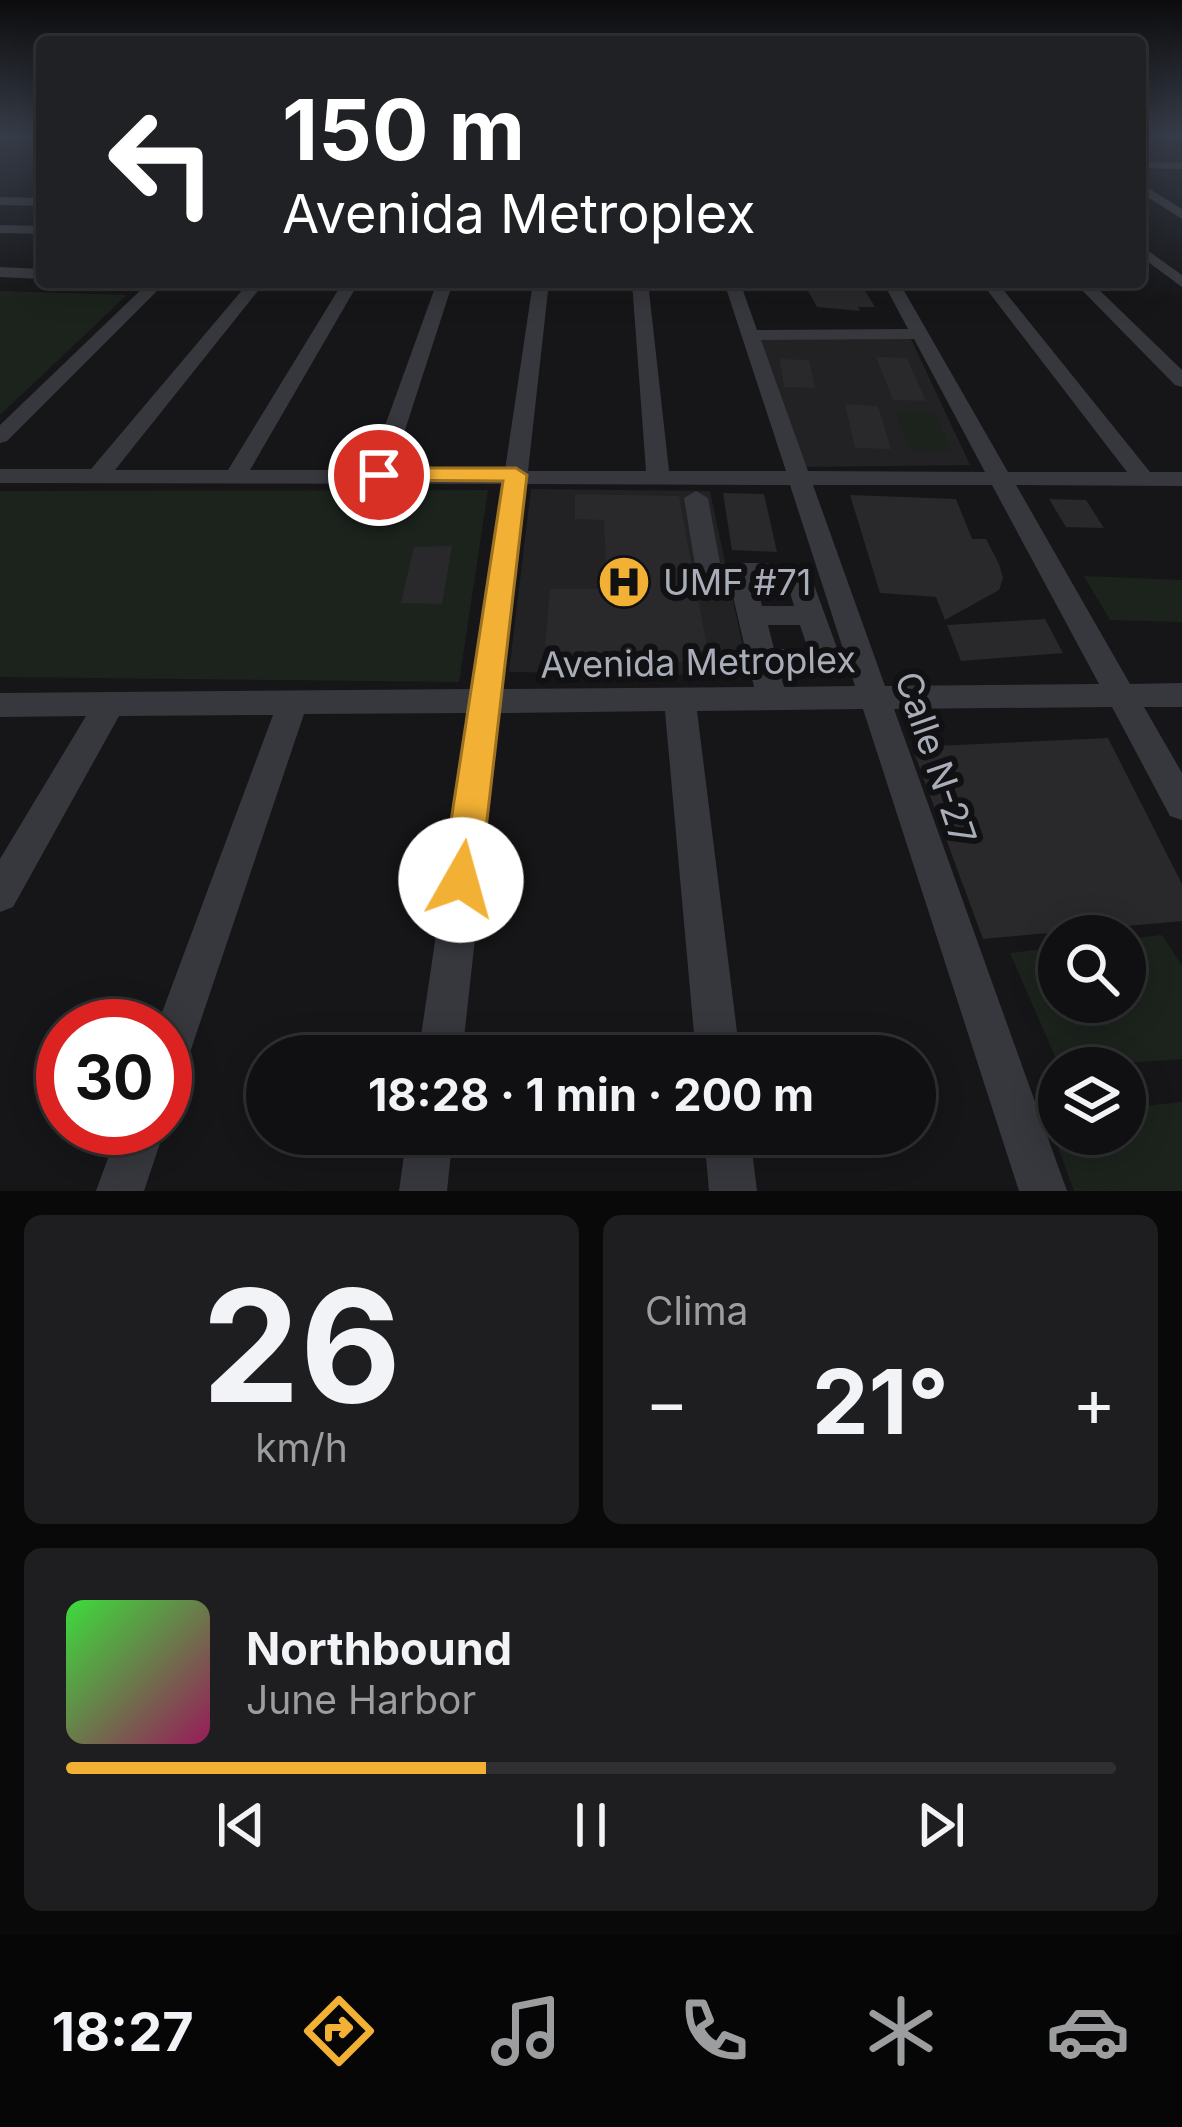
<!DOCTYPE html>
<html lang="es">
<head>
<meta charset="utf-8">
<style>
	body { margin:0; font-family:Inter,sans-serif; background:#1e1e20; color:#f1f3f6; height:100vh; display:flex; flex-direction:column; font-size:45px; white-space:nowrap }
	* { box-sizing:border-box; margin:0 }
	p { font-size:39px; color:#9c9d9f }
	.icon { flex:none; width:66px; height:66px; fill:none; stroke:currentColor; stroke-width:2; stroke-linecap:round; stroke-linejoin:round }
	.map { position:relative; height:1191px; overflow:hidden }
	.drawer { display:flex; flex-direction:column; gap:24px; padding:24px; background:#09090a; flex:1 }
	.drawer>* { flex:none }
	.hud { position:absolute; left:36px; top:36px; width:1110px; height:252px; border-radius:12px; box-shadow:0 6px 30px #0003,0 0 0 3px #303032; background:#202124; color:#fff; overflow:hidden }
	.buttons { position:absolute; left:1038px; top:915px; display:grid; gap:24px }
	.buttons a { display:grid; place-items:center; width:108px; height:108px; border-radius:50%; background:#101012; box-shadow:0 6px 30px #0003,0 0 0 3px #303032; font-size:60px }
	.speed { position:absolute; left:36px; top:999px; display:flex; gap:24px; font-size:60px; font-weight:700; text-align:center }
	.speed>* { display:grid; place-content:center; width:156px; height:156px; border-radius:50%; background:#101012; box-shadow:0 6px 30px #0003,0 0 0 3px #303032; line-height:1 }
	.speed .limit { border:18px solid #d22; background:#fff; color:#111 }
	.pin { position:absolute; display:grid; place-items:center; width:102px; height:102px; color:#fff; margin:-51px; border:6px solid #fff; border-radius:50%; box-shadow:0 3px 12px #0007 }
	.me { position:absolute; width:132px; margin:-66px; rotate:7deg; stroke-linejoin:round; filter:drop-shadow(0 0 9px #0008) }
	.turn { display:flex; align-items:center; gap:42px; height:252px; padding:0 48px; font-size:54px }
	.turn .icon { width:156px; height:156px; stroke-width:2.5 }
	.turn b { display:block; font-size:84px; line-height:102px }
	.big { font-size:90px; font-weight:700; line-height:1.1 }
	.drawer .tile { flex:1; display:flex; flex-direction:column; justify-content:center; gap:18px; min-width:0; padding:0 42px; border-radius:18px; background:#1e1e20 }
	.drawer .dial { align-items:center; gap:0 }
	.dial b { font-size:156px; line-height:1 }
	.song { display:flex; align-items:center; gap:36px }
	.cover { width:144px; height:144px; border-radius:18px; background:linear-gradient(135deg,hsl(120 70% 55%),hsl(330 70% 35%)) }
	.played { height:12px; border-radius:6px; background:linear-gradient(90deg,#f2b134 40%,#303032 40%) }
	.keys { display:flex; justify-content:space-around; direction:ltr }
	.heat { display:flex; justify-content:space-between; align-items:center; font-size:66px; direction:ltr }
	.drawer .tiles { flex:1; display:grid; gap:24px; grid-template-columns:1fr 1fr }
	.tile:last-child { grid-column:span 2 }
	.trip { position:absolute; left:246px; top:1035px; width:690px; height:120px; border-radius:60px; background:#101012; box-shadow:0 6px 30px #0003,0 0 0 3px #303032; font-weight:700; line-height:120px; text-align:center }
	.tabs { display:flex; height:192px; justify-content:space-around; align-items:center; background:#060607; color:#9c9d9f }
	.tabs .icon { width:84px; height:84px }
	.tabs .current { color:#f2b134 }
	.tabs b { font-size:54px; color:#f1f3f6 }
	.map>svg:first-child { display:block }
	.built { fill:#222225 }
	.green { fill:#1c231d }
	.building { fill:#29292c }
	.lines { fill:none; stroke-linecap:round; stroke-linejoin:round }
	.minor { fill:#37383d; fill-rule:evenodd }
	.route { fill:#f2b134; stroke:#9d7322; stroke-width:3 }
	.labels { text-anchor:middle; stroke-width:12; stroke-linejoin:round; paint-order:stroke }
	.poi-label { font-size:36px; fill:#a8adb8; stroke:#111113; text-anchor:start }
	.street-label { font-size:36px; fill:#a8adb8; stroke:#111113 }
</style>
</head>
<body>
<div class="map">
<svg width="1182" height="1191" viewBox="0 0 1182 1191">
	<rect width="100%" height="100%" fill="#161618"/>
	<path class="built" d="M760 339H911L970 465 802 467Z
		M531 489 710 491 749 676 509 672Z"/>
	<path class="green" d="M0 291 127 295 0 415Z
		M894 411 934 412 952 451 911 450Z
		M488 490 459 682 0 677V491Z
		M1084 576 1182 580V622L1110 620Z
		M1162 935 1182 966V1059L1060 1068 1010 953 1059 947V1002H1125V939Z
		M1182 1102V1191H1074L1047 1116 1059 1115V1134H1125V1108Z"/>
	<path class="building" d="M803 282H860L875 307H858L860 311 817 307Z
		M876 357 907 358 926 401 893 400Z
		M780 359 809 360 815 388 784 387Z
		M845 404 878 406 891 449 855 448Z
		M723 493 764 494 777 552 732 550Z
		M575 494 679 496 710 663 544 660 550 589H607L604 520 575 519Z
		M850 495 956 499 972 539H986L999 564 1003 578 999 590 945 620 936 597 880 593Z
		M1049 499 1086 500 1104 528 1066 527Z
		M452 546 442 604 401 603 414 547Z
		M1045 619 1063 653 961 661 947 625Z
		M1108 738 1182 884V921L983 939 912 747Z"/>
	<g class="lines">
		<path class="minor" d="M0 135H42V140L0 139Z
			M1140 162 1182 163V169L1140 168Z
			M1140 183 1182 209V219L1140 192Z
			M0 197 42 198V206L0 205Z
			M0 225 42 226V234L0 233Z
			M1140 245 1182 275V287L1140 256Z
			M0 267 42 269V279L0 277Z
			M149 282H166L7 441 0 443V425Z
			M249 282H265L115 470H228L343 282H359L250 470H369L437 282H453L392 470H505L533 282H549L528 471H646L632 282H648L669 471H786L724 282H740L757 330 908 329 883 282H899L1008 472H1127L981 282H997L1150 472H1182V486L1016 485 1130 684 1182 683V707H1144L1182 773V820L1170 816 1112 707 894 709 1067 1191H1019L863 709 697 711 740 1056H696L665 711 500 713 462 1056H418L469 713 304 714 181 1079 165 1085V1026H157L273 715 119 716 13 907 0 912V859L86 716 0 717V693L473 689 503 484 0 483V469H91ZM914 339 985 472 808 471 761 340ZM526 484 790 485 855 686 784 687 780 670 836 667 841 659 809 571 796 563H720L708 498 696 491 684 498 696 571 709 579H729L754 687 503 689ZM813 485H992L1099 684 885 686ZM755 579H786L794 606H762ZM768 625H800L808 649H774Z
			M1074 282H1091L1182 370V387L1175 385Z
			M119 1128H165L144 1191H96Z
			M407 1134H453L447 1191H399Z
			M704 1134H750L757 1191H709Z"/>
	</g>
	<linearGradient id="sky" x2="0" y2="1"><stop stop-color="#0c0c0d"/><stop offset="0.45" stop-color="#363c48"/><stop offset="1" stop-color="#363c48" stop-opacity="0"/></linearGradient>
	<rect width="1182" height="301" fill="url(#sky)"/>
	<path class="route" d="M379 468H516L527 475 480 880 475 892 461 898 448 892 442 880 503 481 371 480 368 475Z"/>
	<defs>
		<g id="hospital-disc" transform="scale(2.7)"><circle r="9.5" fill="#f2b134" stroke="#111113"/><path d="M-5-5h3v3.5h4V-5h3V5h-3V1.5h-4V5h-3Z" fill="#111"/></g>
	</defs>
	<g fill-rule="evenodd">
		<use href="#hospital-disc" x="624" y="582"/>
	</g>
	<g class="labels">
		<g class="poi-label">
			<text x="663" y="595">UMF #71</text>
		</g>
		<g class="street-label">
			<text transform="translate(698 662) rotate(-1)" y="13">Avenida Metroplex</text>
			<text transform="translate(936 758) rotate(71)" y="13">Calle N-27</text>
		</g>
	</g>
</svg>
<div class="buttons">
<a><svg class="icon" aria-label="search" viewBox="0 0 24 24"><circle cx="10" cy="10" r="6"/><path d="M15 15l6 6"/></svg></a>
<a><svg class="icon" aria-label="layers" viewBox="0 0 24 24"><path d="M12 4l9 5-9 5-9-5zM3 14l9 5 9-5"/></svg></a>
</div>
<div class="speed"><div class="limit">30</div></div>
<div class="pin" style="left:379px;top:475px;background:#d93025"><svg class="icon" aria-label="arrive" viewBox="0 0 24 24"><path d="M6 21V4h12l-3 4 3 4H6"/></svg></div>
<svg class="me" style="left:461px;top:880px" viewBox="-20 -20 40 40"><circle r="19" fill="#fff"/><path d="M0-13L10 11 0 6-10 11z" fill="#f2b134"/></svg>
<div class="trip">18:28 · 1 min · 200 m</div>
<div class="hud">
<div class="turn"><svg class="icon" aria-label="left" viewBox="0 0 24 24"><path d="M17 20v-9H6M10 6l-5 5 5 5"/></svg><div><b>150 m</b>Avenida Metroplex</div></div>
</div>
</div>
<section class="drawer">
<div class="tiles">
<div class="tile dial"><b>26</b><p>km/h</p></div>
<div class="tile"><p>Clima</p>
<div class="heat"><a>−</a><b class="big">21°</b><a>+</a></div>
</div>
<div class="tile">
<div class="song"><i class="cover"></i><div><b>Northbound</b><p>June Harbor</p></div></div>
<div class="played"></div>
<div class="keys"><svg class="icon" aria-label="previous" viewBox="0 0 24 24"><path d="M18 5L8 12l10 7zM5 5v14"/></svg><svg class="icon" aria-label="pause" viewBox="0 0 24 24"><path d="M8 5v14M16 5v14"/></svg><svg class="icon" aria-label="next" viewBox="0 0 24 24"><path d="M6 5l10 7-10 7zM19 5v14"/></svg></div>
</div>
</div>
</section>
<nav class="tabs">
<b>18:27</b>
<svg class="icon current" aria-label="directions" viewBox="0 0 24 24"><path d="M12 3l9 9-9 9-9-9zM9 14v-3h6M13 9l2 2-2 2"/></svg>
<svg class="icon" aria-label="music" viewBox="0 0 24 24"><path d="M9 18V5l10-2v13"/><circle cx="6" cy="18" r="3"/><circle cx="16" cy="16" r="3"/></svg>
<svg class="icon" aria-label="phone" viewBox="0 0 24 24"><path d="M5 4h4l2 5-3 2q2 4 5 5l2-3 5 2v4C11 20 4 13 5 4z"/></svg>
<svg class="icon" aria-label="climate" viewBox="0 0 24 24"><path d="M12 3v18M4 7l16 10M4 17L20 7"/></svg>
<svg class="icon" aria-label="car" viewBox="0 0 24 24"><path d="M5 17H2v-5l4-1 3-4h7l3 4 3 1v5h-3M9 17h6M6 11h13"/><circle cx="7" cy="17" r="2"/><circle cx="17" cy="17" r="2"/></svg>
</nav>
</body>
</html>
